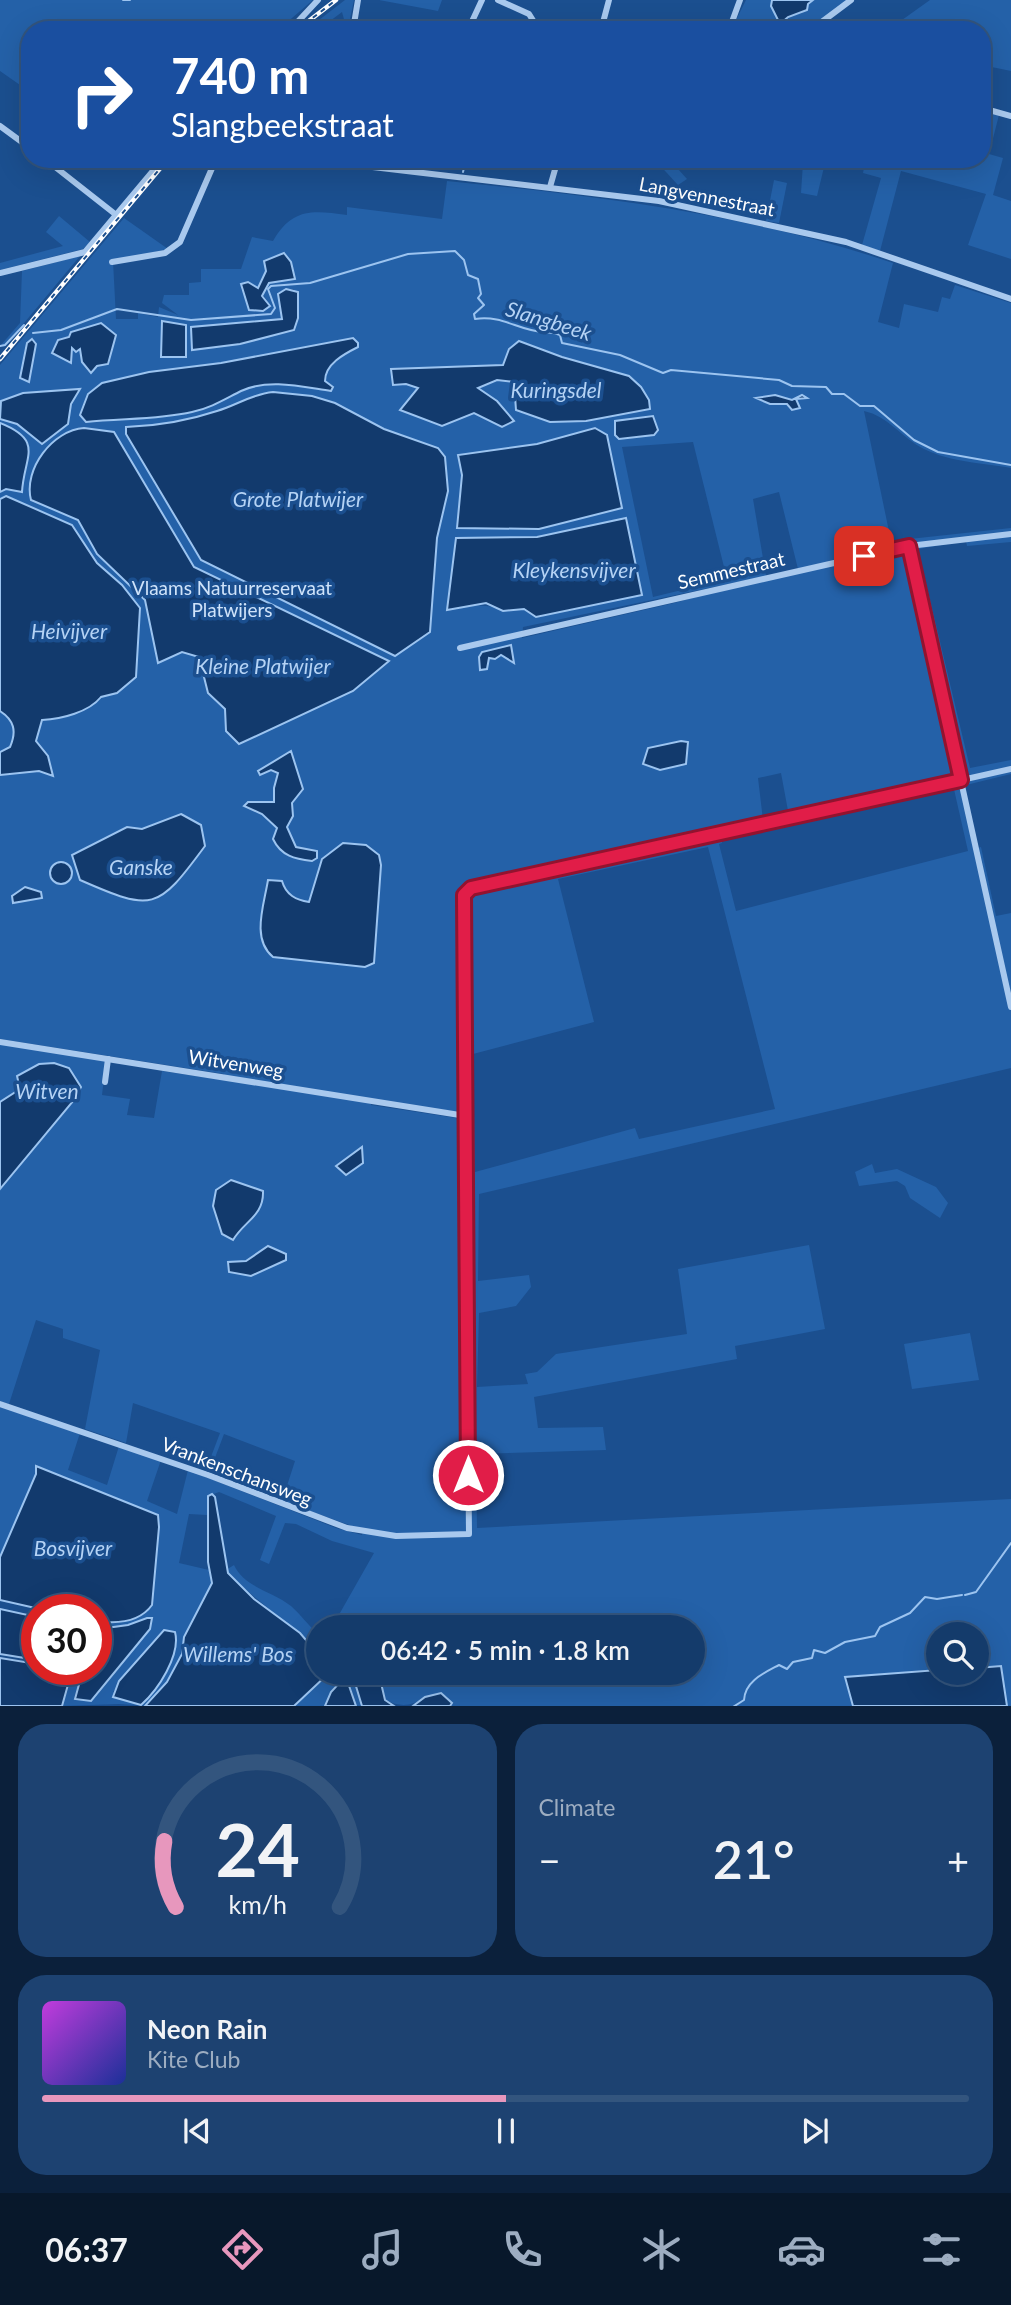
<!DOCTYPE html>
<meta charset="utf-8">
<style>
:root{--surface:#143b6b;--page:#1d4271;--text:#f1f3f6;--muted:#9dadc1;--line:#33557e;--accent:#e797bd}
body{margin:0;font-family:Lato,sans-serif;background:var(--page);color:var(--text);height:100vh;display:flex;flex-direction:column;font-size:26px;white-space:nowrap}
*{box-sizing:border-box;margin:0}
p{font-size:23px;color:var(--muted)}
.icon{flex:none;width:38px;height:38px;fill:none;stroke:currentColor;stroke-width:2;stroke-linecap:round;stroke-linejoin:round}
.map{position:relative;height:1706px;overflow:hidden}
.panel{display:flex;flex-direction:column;gap:18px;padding:18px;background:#0b203b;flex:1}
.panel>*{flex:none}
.banner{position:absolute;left:21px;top:21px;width:970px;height:147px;border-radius:28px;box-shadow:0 7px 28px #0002,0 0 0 2px var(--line);background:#1a4fa0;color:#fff;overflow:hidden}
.controls{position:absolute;left:926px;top:1622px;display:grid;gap:14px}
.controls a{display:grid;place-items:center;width:63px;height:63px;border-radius:50%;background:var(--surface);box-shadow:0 7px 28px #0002,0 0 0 2px var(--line);font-size:35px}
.speed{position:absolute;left:21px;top:1594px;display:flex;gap:14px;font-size:35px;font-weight:700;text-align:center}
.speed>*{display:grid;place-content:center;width:91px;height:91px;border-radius:50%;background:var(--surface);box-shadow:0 7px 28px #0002,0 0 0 2px var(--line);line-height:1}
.speed .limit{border:10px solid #d22;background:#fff;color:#111}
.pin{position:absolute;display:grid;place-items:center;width:60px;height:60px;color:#fff;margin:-30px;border-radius:14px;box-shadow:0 4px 10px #0006}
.me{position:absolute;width:77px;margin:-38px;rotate:0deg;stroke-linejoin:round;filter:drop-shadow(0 0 5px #0008)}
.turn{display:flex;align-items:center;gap:24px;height:147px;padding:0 35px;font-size:32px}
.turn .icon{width:91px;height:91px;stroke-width:2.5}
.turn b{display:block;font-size:49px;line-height:60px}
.big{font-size:52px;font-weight:600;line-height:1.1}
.panel .tile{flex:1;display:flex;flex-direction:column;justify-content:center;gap:10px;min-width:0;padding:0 24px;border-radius:28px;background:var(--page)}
.panel .dial{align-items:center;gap:0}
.dial svg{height:182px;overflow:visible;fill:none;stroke:var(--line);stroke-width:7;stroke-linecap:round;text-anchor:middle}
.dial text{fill:var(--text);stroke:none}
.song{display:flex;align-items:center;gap:21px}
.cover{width:84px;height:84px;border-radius:10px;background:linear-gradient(135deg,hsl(290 70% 55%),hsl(230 70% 35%))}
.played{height:7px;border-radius:4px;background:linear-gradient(90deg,var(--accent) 50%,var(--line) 50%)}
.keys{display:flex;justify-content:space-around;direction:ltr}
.heat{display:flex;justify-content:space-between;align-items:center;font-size:38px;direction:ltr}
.panel .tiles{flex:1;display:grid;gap:18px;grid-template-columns:1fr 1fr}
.tile:last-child{grid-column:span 2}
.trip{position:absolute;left:306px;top:1615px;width:399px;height:70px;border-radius:35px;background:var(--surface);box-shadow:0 7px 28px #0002,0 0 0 2px var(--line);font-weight:600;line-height:70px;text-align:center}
.tab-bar{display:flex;height:112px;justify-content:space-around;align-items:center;background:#08182b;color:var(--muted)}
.tab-bar .icon{width:49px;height:49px}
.tab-bar .active{color:var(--accent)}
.tab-bar b{font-size:32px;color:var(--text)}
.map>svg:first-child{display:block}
.green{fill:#2461a8;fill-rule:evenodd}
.water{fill:#123a6d;stroke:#9cc4f0;stroke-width:2}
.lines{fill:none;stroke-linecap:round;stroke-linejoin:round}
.stream{stroke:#9cc4f0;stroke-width:2}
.minor{stroke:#a9c9ee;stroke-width:6}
.rail-casing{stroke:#fff;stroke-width:4.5}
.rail{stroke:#1b4f8f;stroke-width:2;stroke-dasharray:5;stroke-linecap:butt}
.route-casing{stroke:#92132f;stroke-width:18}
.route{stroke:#e11d48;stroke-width:12}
.labels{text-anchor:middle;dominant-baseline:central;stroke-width:7;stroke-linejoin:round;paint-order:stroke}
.street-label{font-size:19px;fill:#fff;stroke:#1b4f8f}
.park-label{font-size:19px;fill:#cfe3fa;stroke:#1b4f8f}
.water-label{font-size:21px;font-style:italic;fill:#b5d3f5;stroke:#1b4f8f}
</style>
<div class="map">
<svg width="1011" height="1707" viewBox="0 0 1011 1707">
<rect width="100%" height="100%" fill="#1b4f8f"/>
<!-- green -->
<g class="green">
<polygon points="0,0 313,0 278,30 30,30 30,92 0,71"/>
<polygon points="345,0 354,0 349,24 345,23 342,12 318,30 306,30"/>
<polygon points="379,0 442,0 438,11"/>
<polygon points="746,0 772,0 771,6 788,17 802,13 813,0 848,0 807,30 771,30 777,25 731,30"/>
<polygon points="930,0 1011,0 1011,71 982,65 982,30 888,30"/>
<polygon points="984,110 999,115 989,154 1003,158 993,195 1011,201 1011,259 968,245 986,194 901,171 880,251 862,245 881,178 863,173 865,163 852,159 982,159"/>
<polygon points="654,159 669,159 687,179 678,185"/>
<polygon points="790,159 826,159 817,196 801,193 803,163"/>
<polygon points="774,180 787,183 779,223 766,221"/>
<path d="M447 181C598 196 749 214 893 263L878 322 899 328 904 304 938 312 942 297 950 299 955 285 1011 303V468C983 463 950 462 924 449 902 438 888 416 864 411L891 541 1011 528V542L967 546 966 541 918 549 970 768 1011 760V774L966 785 913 549 905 550 957 779 789 816 781 773 758 778 763 820 720 831 722 843 719 844 736 911 968 851 953 785 959 784 975 849 981 847 996 916 1011 913V1068L479 1194 478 1281 529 1275 531 1287 516 1306 479 1313 477 1387 528 1384 525 1374 537 1372 556 1354 687 1334 678 1269 809 1245 825 1329 735 1346 737 1359 534 1397 538 1428 603 1427 606 1450 476 1454 477 1528 1011 1499V1706H1007L1001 1666 977 1668 976 1634H938V1670L849 1676 853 1706 450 1707 451 1703 425 1697C411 1707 400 1707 385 1700L381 1683 372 1673H693V1628L332 1627 374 1553 332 1541 296 1524 285 1523 269 1564 260 1560 276 1516 219 1492 208 1496 207 1515 189 1514 179 1563 209 1570 212 1583 184 1637 177 1671 149 1706 119 1704 62 1706 75 1670H83L74 1698 94 1697 147 1618 128 1625 99 1629 96 1634V1621H130L146 1613 39 1466 0 1557V1407L80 1433 68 1470 107 1485 119 1446 161 1460 147 1501 177 1514 188 1470 336 1528 362 1535 363 1530 282 1501 295 1461 224 1434 210 1471 206 1470 220 1433 133 1403 126 1443 85 1429 100 1350 63 1338V1329L36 1320 9 1404 0 1401V1189L74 1101 81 1087 21 1089 0 1102V1044L106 1061 102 1095 130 1099 127 1115 154 1118 162 1071 223 1080 224 1074 0 1039V365L124 218 168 249 113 261 116 319H138V313L158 317 159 307 178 315 162 303 164 295H189V283L201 282V269H241L252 237 273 241C292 208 312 210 347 215V207L442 219ZM291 262 295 279 269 283 262 293 268 302 247 306 245 294 241 289 249 283 258 288 266 270 264 264ZM286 289H294V330L240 344 192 350 191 328 282 319 280 292ZM101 323 115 337 107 364 88 371 82 363 80 349 76 352 72 347 52 352 73 333ZM596 428 464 529V454L537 444ZM693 442 727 579 653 597 622 447ZM779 492 798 569 674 603 522 638 523 627 766 576 753 499ZM604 522 524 609C500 612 488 602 465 607V538L537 537ZM681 741 660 770 653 765 648 748ZM708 847 775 1109 639 1139 635 1128 475 1172 473 1054 594 1022 558 879ZM371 1101 470 1113V1171L464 1172 463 1119 371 1105ZM164 1630 172 1657 162 1679 144 1703 113 1692Z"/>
<polygon points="59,216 90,242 83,249 0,270 0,263 63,246 46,232"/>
<polygon points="80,256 4,347 1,345 20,323 22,271"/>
<polygon points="872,1164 875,1173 897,1169 936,1187 948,1203 940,1218 910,1198 905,1186 897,1181 859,1186 855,1172"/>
<polygon points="970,1333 979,1380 912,1389 904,1344"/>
<path d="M234 1565C245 1588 272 1591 291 1606 301 1615 309 1626 318 1634V1654C291 1623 257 1602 228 1573L226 1570Z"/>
<polygon points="329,1673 352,1673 362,1706 294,1707"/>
</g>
<!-- water -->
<g class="water">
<polygon points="772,0 813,0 808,4 807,10 788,17 780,24 771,6"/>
<polygon points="284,253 291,262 295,279 269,283 262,296 270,306 263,311 249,310 241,284 248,282 258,288 266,271 264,261"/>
<polygon points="286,289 298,292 298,318 294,330 240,344 192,350 191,327 282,319 278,294"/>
<polygon points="162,321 186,325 186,357 161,357"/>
<polygon points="101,323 116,335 108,364 97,366 91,373 82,362 80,349 76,352 72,348 71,363 52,353 58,340 69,337 71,332"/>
<path d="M353 338 358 343V347C344 354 325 364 325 381L333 387 331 391C303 387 269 378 241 391 225 399 211 408 192 412 157 420 122 418 86 422L80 415 88 394 102 383 149 372 221 363Z"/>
<polygon points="32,339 36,344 29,382 20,378 27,343"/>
<polygon points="519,341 562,357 629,376 641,387 649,400 650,409 586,421 550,422 516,410 514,382 497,380 478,388 497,401 514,421 502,427 474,413 442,426 400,410 418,388 406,384 393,385 391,369 503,365 509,349"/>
<polygon points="80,389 71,404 68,424 42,444 17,424 0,419 1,401 23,393"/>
<path d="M273 392 312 396 335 403 384 429 438 448 445 457 448 491 437 538 430 632 395 656 201 560 126 434V427C157 426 187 421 217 411 237 405 252 394 273 392Z"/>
<polygon points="775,395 792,400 802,395 807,398 796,399 800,408 792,410 787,404 770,404 756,398"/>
<polygon points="653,416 658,430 654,435 619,439 615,435 615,421"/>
<path d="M0 423C45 441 24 456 22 492L6 489 0 492Z"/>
<path d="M84 428 114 432 194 567 389 661 353 691 239 744 226 731 225 709 208 693 199 657 182 652 158 663 145 600 97 554 78 520 31 500C23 469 53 430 84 428Z"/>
<polygon points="595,428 607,435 622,508 539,529 457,528 462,475 458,455 537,444"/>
<path d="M6 496 72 525 97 563 122 585 140 608 136 677 117 693 101 697C89 712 62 719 42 720L36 741 48 756 53 776 39 771 0 775V752L10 747C17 731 14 720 0 711V499Z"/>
<polygon points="626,518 642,595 536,617 524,609 503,611 486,603 447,610 456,538 537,537"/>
<polygon points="511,645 514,663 501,655 495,659 489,658 487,669 480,670 479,657 482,652"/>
<polygon points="681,741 688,742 686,764 660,770 643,764 648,748"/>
<path d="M291 751 303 789 292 803 293 816 287 827 296 847 317 851V858L312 861C295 859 281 856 273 839L277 828 262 814 244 806 248 802H274V788L278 773 271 770 260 775 258 771Z"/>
<path d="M181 814 201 825 205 846C157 911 153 912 80 880L72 855 127 827 142 829Z"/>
<path d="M343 843 366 845 379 855 381 865 374 963 365 967 273 957C251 939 264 905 268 880L282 881C286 895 296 900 309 902L322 859Z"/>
<circle cx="61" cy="873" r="11"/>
<polygon points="25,887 41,892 42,898 13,903 12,896"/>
<polygon points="54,1063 69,1068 81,1087 74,1100 0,1189 0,1102 20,1089 17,1076 39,1064"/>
<polygon points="362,1147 363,1163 346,1175 336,1166"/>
<path d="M231 1180 263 1191C264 1216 244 1221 233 1240L222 1234 213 1206 216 1190Z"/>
<polygon points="268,1246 286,1254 286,1260 251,1276 229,1272 228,1262 246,1261"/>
<path d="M36 1466 158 1515 159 1527 152 1605C139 1623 117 1624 96 1621V1610H44L0 1600V1557L36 1474Z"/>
<polygon points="212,1494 215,1497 228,1573 254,1599 300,1633 318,1654 318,1673 329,1673 294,1706 145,1706 167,1682 182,1654 184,1637 212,1583 208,1562 208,1496"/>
<polygon points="0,1609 37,1617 37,1660 0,1654"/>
<polygon points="147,1618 152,1618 150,1629 91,1701 75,1699 83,1670 96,1670 96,1634 99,1629 128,1625"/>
<path d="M164 1630 175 1632C181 1655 158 1690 141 1705L113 1697 119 1681Z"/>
<polygon points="0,1658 37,1664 37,1670 66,1670 71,1674 62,1706 0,1706"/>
<polygon points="1001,1666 1007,1706 853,1706 845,1677 938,1670 938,1673 976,1673 977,1668"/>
<polygon points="352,1673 372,1673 381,1683 385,1700 394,1706 362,1706"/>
<polygon points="343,1679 347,1680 356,1706 325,1706 331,1692"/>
<polygon points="441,1693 452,1703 450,1706 413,1706 425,1697"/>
</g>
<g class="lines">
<!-- stream -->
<g class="stream">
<polyline points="123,0 130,0"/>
<polyline points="463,172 466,159"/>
<path d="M33 333 61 330 117 309 191 320 271 314 275 308 268 289 271 286 310 283 408 254 455 251 464 260 468 275 478 279 481 294 478 298 484 305 474 314 475 319C503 315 517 330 543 332 550 333 553 332 560 335L562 343 620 355 663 373 671 370 779 380 792 386 826 387 832 394H844L860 406H874L914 440 938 452 1011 465"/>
<polyline points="0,346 5,345 24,325"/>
<polyline points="965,1595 976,1592 1011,1543"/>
<path d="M733 1707 744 1700C745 1681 764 1673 779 1665L787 1669 793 1662 812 1658 814 1650 825 1653 845 1642 875 1636 880 1627 910 1613 925 1597 937 1599 962 1595"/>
</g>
<!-- minor -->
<g class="minor">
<polyline points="498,0 529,14 539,30"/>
<polyline points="290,30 318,0"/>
<polyline points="353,30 358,0"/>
<polyline points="468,30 482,0"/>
<polyline points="601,30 609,0"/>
<polyline points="729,30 740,0"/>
<polyline points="811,30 851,0"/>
<polyline points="982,108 1011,116"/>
<polyline points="0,126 30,148"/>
<polyline points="45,159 115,214"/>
<polyline points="347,159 364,166 659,201 846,242 1011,299"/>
<polyline points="550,187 558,159"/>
<polyline points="112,262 165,253 180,242 216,159"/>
<polyline points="0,273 85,252 163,159"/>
<polyline points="909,546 1011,1007"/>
<polyline points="460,648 909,546 1011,534"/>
<polyline points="0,1042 466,1116"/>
<polyline points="105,1082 108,1059"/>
<polyline points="0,1404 208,1475 347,1528 396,1536 469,1534 463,899 466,891 1011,769"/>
</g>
<!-- rail casing -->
<g class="rail-casing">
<g id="rail">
<polyline points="297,30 336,0"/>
<polyline points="0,359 168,159"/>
</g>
</g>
<!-- rail -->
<use href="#rail" class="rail"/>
</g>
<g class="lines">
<!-- route casing -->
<g class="route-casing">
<polyline id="route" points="468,1475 464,895 471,888 961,780 909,546 864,556"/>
</g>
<!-- route -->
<use href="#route" class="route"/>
</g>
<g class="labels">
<!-- street labels -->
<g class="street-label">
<text transform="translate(707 196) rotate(11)">Langvennestraat</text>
<text transform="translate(731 570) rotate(-13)">Semmestraat</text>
<text transform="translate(236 1063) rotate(9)">Witvenweg</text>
<text transform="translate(237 1471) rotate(21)">Vrankenschansweg</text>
</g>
<!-- park labels -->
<g class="park-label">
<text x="232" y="587">Vlaams Natuurreservaat<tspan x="232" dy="22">Platwijers</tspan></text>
</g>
<!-- water labels -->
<g class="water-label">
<text transform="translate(549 320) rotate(17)">Slangbeek</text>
<text x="556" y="389">Kuringsdel</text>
<text x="298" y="498">Grote Platwijer</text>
<text x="574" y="569">Kleykensvijver</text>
<text x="69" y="630">Heivijver</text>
<text x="263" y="665">Kleine Platwijer</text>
<text x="141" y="866">Ganske</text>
<text x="47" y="1090">Witven</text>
<text x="73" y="1547">Bosvijver</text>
<text x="238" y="1653">Willems' Bos</text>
</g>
</g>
</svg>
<div class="controls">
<a><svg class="icon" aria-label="search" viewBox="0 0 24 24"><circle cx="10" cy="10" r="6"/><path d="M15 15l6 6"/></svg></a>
</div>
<div class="speed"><div class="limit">30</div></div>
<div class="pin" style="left:864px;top:556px;background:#d93025"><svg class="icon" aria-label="arrive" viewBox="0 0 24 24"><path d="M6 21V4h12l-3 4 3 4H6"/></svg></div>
<svg class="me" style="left:468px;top:1475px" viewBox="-20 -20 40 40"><circle r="17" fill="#e11d48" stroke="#fff" stroke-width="3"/><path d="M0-11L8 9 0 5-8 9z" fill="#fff"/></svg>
<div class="trip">06:42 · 5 min · 1.8 km</div>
<div class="banner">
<div class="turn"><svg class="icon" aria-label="right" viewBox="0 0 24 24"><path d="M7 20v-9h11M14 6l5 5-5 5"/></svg><div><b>740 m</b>Slangbeekstraat</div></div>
</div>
</div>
<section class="panel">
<div class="tiles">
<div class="tile dial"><svg viewBox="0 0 100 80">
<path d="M14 69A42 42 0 1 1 86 69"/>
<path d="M14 69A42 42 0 0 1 9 40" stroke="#e797bd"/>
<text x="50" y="56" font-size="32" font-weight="700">24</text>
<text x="50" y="72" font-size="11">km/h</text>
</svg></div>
<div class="tile"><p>Climate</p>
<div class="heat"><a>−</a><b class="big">21°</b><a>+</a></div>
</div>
<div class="tile">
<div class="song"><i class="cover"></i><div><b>Neon Rain</b><p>Kite Club</p></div></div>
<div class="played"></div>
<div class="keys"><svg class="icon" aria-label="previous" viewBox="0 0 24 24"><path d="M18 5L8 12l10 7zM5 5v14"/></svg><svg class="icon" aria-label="pause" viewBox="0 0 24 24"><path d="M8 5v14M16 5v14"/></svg><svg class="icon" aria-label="next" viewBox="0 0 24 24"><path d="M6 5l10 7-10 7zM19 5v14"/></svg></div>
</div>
</div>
</section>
<nav class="tab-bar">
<b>06:37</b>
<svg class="icon active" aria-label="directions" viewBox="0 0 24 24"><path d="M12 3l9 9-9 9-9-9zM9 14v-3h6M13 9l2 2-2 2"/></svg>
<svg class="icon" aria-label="music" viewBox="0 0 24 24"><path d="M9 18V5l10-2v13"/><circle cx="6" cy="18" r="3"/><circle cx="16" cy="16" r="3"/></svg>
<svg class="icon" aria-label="phone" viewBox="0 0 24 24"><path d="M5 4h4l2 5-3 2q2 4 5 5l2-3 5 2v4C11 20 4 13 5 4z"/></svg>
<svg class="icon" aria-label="climate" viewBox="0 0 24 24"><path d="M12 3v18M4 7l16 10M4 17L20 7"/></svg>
<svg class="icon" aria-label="car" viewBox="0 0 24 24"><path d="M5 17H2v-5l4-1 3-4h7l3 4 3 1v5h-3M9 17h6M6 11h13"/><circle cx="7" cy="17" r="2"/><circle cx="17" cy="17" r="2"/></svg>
<svg class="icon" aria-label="filters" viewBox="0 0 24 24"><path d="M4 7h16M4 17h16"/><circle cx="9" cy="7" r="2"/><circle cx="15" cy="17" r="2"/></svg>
</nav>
